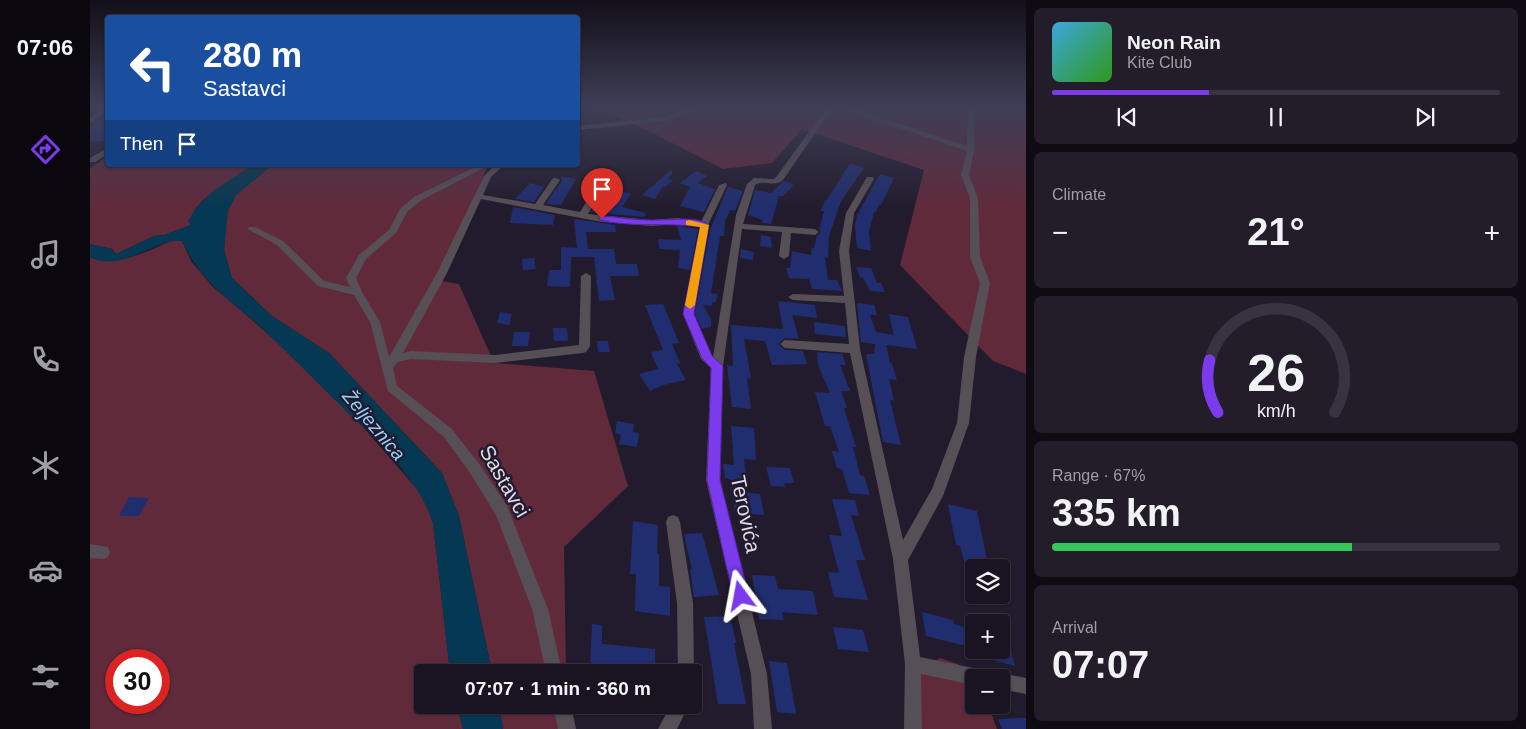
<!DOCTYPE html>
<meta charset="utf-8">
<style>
:root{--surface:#1a1422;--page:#231d2a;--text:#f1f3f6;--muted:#9f9ea5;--line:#383340;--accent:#7c3aed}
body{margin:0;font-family:Helvetica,sans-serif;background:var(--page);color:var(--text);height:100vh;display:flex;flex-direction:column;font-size:19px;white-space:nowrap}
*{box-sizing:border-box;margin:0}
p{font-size:16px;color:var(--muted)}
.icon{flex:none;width:28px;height:28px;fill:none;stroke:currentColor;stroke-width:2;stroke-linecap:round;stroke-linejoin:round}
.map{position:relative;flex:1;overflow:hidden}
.details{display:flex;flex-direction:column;gap:8px;padding:8px;background:#0e0b13;width:500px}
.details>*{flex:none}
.guide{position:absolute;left:15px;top:15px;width:475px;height:152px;border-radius:5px;box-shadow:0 1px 4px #0004,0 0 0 1px var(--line);background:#1a4fa0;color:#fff;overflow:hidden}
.fabs{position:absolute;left:875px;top:559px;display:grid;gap:10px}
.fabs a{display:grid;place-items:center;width:45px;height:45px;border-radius:5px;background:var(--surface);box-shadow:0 1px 4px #0004,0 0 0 1px var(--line);font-size:25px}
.speed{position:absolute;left:15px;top:649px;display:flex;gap:10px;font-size:25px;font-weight:700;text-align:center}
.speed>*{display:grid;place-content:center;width:65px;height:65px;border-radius:50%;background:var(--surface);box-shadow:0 1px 4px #0004,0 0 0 1px var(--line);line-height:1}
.speed .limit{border:8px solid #d22;background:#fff;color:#111}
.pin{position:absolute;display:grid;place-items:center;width:42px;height:42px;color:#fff;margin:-51px -21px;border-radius:50% 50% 50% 0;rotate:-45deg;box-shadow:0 0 5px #0007}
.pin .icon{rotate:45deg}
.me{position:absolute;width:55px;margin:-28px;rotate:347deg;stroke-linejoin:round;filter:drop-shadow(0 0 4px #0008)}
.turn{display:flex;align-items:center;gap:18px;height:105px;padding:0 15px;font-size:22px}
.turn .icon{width:65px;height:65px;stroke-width:2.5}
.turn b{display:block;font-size:35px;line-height:42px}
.then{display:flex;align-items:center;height:48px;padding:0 15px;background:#0003;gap:10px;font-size:19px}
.big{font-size:38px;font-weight:800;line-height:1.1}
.details .card{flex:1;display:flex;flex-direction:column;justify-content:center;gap:8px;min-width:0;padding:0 18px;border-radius:8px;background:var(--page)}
.details .dial{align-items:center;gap:0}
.dial svg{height:130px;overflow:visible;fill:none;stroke:var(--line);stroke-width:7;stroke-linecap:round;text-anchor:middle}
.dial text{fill:var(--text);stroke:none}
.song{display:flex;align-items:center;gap:15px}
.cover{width:60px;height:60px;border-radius:8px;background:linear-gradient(135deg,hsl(200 70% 55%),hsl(110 70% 35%))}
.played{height:5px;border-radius:2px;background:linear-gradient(90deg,var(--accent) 35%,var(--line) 35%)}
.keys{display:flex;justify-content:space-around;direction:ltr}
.heat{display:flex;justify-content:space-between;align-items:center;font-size:28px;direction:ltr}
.charge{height:8px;border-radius:4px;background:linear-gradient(90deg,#34c759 67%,var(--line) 0)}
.trip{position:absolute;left:324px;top:664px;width:288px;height:50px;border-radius:5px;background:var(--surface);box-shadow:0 1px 4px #0004,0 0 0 1px var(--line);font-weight:800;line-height:50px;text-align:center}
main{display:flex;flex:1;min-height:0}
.menu{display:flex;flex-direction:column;width:90px;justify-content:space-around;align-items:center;background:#0a080e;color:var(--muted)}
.menu .icon{width:35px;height:35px}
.menu .selected{color:var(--accent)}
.menu b{font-size:22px;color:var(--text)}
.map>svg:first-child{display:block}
.green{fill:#612a3b;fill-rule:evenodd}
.water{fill:#053853}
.building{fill:#202e70}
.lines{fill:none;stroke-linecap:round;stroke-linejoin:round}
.path{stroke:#5c5566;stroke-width:1;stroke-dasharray:0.5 2.5;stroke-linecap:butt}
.minor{fill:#574f56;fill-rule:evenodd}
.route{fill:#7c3aed;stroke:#51269a}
.slow{fill:#f59e0b}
.labels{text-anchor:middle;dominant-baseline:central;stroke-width:5;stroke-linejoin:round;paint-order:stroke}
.water-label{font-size:19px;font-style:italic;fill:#93d1fc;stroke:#221b2d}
.near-street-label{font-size:21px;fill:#dfdbe7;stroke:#221b2d}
</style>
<main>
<nav class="menu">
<b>07:06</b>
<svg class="icon selected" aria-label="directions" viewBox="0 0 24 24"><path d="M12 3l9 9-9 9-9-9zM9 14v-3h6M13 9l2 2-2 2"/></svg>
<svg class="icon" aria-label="music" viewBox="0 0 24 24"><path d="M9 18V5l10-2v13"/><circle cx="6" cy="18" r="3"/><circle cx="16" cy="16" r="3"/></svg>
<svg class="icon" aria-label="phone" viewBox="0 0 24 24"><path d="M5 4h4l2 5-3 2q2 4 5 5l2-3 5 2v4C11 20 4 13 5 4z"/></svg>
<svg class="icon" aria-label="climate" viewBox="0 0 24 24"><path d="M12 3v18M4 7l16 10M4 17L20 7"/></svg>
<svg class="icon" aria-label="car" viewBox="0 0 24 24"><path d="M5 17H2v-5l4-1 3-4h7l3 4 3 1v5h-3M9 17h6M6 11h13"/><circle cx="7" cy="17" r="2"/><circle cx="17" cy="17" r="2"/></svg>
<svg class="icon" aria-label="filters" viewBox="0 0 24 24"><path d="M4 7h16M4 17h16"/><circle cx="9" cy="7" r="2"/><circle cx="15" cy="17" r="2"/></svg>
</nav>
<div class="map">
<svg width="936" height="729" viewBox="0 0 936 729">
<rect width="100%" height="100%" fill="#221b2d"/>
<!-- green -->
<g class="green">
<polygon points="502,107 936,107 936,374 903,361 810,265 834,170 712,129 682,163 633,169 553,128"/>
<polygon points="17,157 18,165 162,165 113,200 106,208 101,225 74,235 64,236 26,254 22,249 0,244 0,168"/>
<polygon points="182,165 398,165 351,281 369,284 404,363 504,371 538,486 474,547 476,672 402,672 369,516 352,473 239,353 182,316 142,278 134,250 137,211 146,195"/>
<path d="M83 240 92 241 101 261 122 286 184 339 265 418 334 497 343 523 360 672H332V705H367L373 729H0V257C23 269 61 250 83 240ZM26 660H69V702H26Z"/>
<polygon points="850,658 868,664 884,679 884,705 898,705 907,729 830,729 831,670"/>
<polygon points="409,705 477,705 477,729 413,729"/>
</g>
<!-- water -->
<g class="water">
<path d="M162 165H182L146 195 138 211 134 250 142 278 182 316 239 353 352 473 369 516 402 672H360L343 523C328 475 279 434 244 399 218 373 192 347 165 322 134 295 110 280 92 241 64 238 32 274 0 257V244L22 249 26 254 64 236 74 235 101 225 98 221 106 208 123 191Z"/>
<polygon points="367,705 409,705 413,729 373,729"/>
</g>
<!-- building -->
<g class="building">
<polygon points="18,114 18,141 0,141 0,125"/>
<polygon points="760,163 774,168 751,201 739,236 738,258 735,257 738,280 747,280 752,291 722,289 719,279 699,278 696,268 700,268 702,251 721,255 722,248 724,248 727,236 731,232 729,230 734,211 731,211 735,200 737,200"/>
<polygon points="581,170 583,172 578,179 583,180 575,187 573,186 565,199 552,195"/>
<polygon points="606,171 617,176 608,183 625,189 614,212 590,206 600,187 590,183"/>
<polygon points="790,174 804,178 791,205 789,204 786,212 784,212 779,231 781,251 767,248 765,225 767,215"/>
<polygon points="471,176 486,179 471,205 456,204 465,190 469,191 466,189 472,181"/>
<polygon points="694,181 704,185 693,196 689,196 681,224 672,223 673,220 658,215 665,190 681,193"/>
<polygon points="440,183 454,187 444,202 425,199"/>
<polygon points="515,186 541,194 532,207 556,213 554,217 501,212"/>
<polygon points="638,187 653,191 645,211 640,210 635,221 634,236 630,236 621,293 627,294 626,302 622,302 622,306 613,305 621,319 621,327 612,329 605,314 620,230"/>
<polygon points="423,207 465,215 463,225 420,223"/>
<polygon points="484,219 525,225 526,232 496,232 498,249 524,249 526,264 547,264 549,276 520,276 525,300 509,301 504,257 481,257 480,287 457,286 459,270 471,270 471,247 487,248"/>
<polygon points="587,226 608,229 600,270 588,268 590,250 569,249 568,239 591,240"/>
<polygon points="671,235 681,237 682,248 670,246"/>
<polygon points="651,249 664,252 663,260 650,258"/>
<polygon points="444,258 446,269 433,270 432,259"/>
<polygon points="766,267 781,268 787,283 791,283 795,292 780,291 773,278 770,277"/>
<polygon points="688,301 725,305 727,318 702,315 709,339 695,338 688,344 695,350 713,351 717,364 682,365 675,341 654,339 661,379 657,378 661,409 642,407 637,365 643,366 641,325 693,329"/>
<polygon points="767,303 784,305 787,315 780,315 786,332 804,335 799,314 818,317 827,349 796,345 800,363 802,364 807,380 799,379 804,401 800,400 811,445 793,442 776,354 784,354 785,344 771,342"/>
<polygon points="573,304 589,343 582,344 590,363 587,364 596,380 573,385 560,391 549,374 568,369 561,352 573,350 555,305"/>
<polygon points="410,312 422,314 419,325 407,323"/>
<polygon points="724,322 755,326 756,337 725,334"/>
<polygon points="463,328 477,328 478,341 464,341"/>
<polygon points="424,332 440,332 438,346 422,346"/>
<polygon points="507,341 518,341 520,352 508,352"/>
<polygon points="727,352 752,354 756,365 750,365 760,391 751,391 757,408 754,408 766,447 763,447 770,475 774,476 780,495 759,493 752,469 747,468 742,451 749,452 740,426 735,426 725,392 740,393 728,365"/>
<polygon points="527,421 544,424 543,432 549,433 547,447 529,444 531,435 525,433"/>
<polygon points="641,426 664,428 666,460 654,459 658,493 670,494 674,515 645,513 640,479 635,478 633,464 644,465"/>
<polygon points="676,467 700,468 704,483 694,483 695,487 681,486"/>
<polygon points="39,497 59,498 49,516 29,516"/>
<polygon points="742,499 765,500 769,516 761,515 775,560 766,560 778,600 744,597 738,572 749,573 739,535 752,536"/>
<polygon points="858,504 887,511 897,560 916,563 915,568 884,568 884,585 881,586 870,546 866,545"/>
<polygon points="543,521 568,525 567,554 569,554 569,586 580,587 580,616 545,611 546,574 540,574"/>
<polygon points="612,533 629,595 604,597 600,570 602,570 594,534"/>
<polygon points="662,575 685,576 688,589 723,591 728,615 692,612 694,620 669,619"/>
<polygon points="832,612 863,620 864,624 884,630 884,648 836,636"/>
<polygon points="640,616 646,643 644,643 656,704 628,704 614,617"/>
<polygon points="911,623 914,623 925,666 877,653 878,650 911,650"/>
<polygon points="502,624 512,625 512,644 565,649 565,672 512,672 511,669 500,668"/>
<polygon points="743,627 773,630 779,652 748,649"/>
<polygon points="679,661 697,663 706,714 687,712"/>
<polygon points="936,718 936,729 912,729 908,719"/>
</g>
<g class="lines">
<!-- path -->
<polyline class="path" points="778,137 812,150 867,178"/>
<!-- minor -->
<g class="minor">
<polygon points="14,107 18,107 18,111 0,123 0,118"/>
<polygon points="602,107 612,107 577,121 488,130 488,126 576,117"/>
<path d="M737 107H743L693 180C684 188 674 179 665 185L653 224 725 229 729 232 725 235 701 233 699 256 694 259 689 256 692 232 652 229 633 366 630 480 677 674 682 729H664L661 674 616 480 621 368 611 359 593 314 610 227 588 224 561 226 512 222 391 199 357 273 313 353 321 351 405 355 489 345 491 276 496 273 501 276 500 346 496 352 492 353 405 363 321 359 308 362 303 368 307 386 362 429 390 465 417 506 458 609 472 672H456L442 609 406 515 380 473 354 437 298 391 280 322 264 295 228 286 187 245 158 229 159 227H165L193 241 234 281 260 287 256 278 269 255 299 230 310 209 324 197 389 165H399L330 201 317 212 306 233 276 259 266 278 272 292 290 322 299 357 347 273 394 176 405 165H414L401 177 393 195 445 204 463 178H466L470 180 453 205 490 212 506 187H509L513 189 498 214 561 220 588 218 611 222 629 185 636 183 637 185 619 223 603 314 623 357 646 215 657 184 664 178 684 179 687 176Z"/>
<polygon points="747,107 757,107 877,146 878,107 884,107 884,151 879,175 888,198 890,257 900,283 886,357 879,423 853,496 818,560 830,657 893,670 899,672 901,678 884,678 884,685 831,674 832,729 814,729 815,664 803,559 760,353 695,348 690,344 695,340 759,344 755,303 703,300 698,297 703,294 754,296 749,251 756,213 777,177 783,177 784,179 764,213 759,251 770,349 813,540 842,489 867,423 874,357 890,283 880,257 880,198 871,175 877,151"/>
<polygon points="18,148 18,154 5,162 0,162 0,158"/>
<polygon points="583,515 588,517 590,522 603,603 604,672 602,676 602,672 588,672 587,603 576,522 578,517"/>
<polygon points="0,544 18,547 20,552 18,557 13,559 0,558"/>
<polygon points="911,673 936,678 936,694 911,689 911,678 904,678 905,675"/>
<polygon points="463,705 481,705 486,729 468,729"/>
<polygon points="581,705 599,705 587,729 568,729"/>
</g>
</g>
<!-- sky -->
<linearGradient id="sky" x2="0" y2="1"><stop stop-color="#130f19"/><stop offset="0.51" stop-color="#3e3f57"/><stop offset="1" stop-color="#3e3f57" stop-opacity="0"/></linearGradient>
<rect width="936" height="209" fill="url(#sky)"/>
<!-- route -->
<path class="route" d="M512 216C528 217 544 220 560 220 576 221 607 215 619 225L604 314 622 356 633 366 630 480 659 596 656 602 651 604 646 602 643 596 617 480 621 368 612 358 593 314 610 227C577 222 543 228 509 220V217Z"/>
<!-- slow -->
<polygon class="slow" points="599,220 619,225 605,305 600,309 595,305 610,227 596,225 596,221"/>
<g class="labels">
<!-- water labels -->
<g class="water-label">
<text transform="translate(284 425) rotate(50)">Željeznica</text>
</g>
<!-- near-street labels -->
<g class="near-street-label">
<text transform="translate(415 481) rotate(60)">Sastavci</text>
<text transform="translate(656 514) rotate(78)">Terovića</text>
</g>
</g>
</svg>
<div class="fabs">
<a><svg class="icon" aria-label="layers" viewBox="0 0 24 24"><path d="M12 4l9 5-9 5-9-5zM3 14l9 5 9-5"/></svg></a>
<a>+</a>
<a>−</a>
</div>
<div class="speed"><div class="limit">30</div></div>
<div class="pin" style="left:512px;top:219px;background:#d93025"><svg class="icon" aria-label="arrive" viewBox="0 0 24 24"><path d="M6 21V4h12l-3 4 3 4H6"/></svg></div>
<svg class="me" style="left:651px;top:596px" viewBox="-20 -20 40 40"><path d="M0-17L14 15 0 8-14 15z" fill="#7c3aed" stroke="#fff" stroke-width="4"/></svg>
<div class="trip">07:07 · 1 min · 360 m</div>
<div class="guide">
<div class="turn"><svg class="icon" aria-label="left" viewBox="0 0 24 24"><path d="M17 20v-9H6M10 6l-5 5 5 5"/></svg><div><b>280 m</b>Sastavci</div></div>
<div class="then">Then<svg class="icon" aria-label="arrive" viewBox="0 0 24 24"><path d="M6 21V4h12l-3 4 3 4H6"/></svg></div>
</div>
</div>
<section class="details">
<div class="card">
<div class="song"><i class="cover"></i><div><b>Neon Rain</b><p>Kite Club</p></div></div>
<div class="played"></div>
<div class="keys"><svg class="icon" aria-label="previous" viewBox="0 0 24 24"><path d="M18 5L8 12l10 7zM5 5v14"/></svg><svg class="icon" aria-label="pause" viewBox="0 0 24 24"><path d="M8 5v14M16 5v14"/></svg><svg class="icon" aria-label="next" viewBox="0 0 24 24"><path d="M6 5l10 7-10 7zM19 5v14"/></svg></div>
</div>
<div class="card"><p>Climate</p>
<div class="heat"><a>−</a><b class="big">21°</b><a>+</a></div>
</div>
<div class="card dial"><svg viewBox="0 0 100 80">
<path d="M14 69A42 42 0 1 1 86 69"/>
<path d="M14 69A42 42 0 0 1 9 37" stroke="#7c3aed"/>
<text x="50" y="56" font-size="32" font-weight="700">26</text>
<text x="50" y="72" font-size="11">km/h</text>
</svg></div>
<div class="card"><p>Range · 67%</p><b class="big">335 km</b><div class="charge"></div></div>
<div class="card"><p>Arrival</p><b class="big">07:07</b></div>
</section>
</main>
